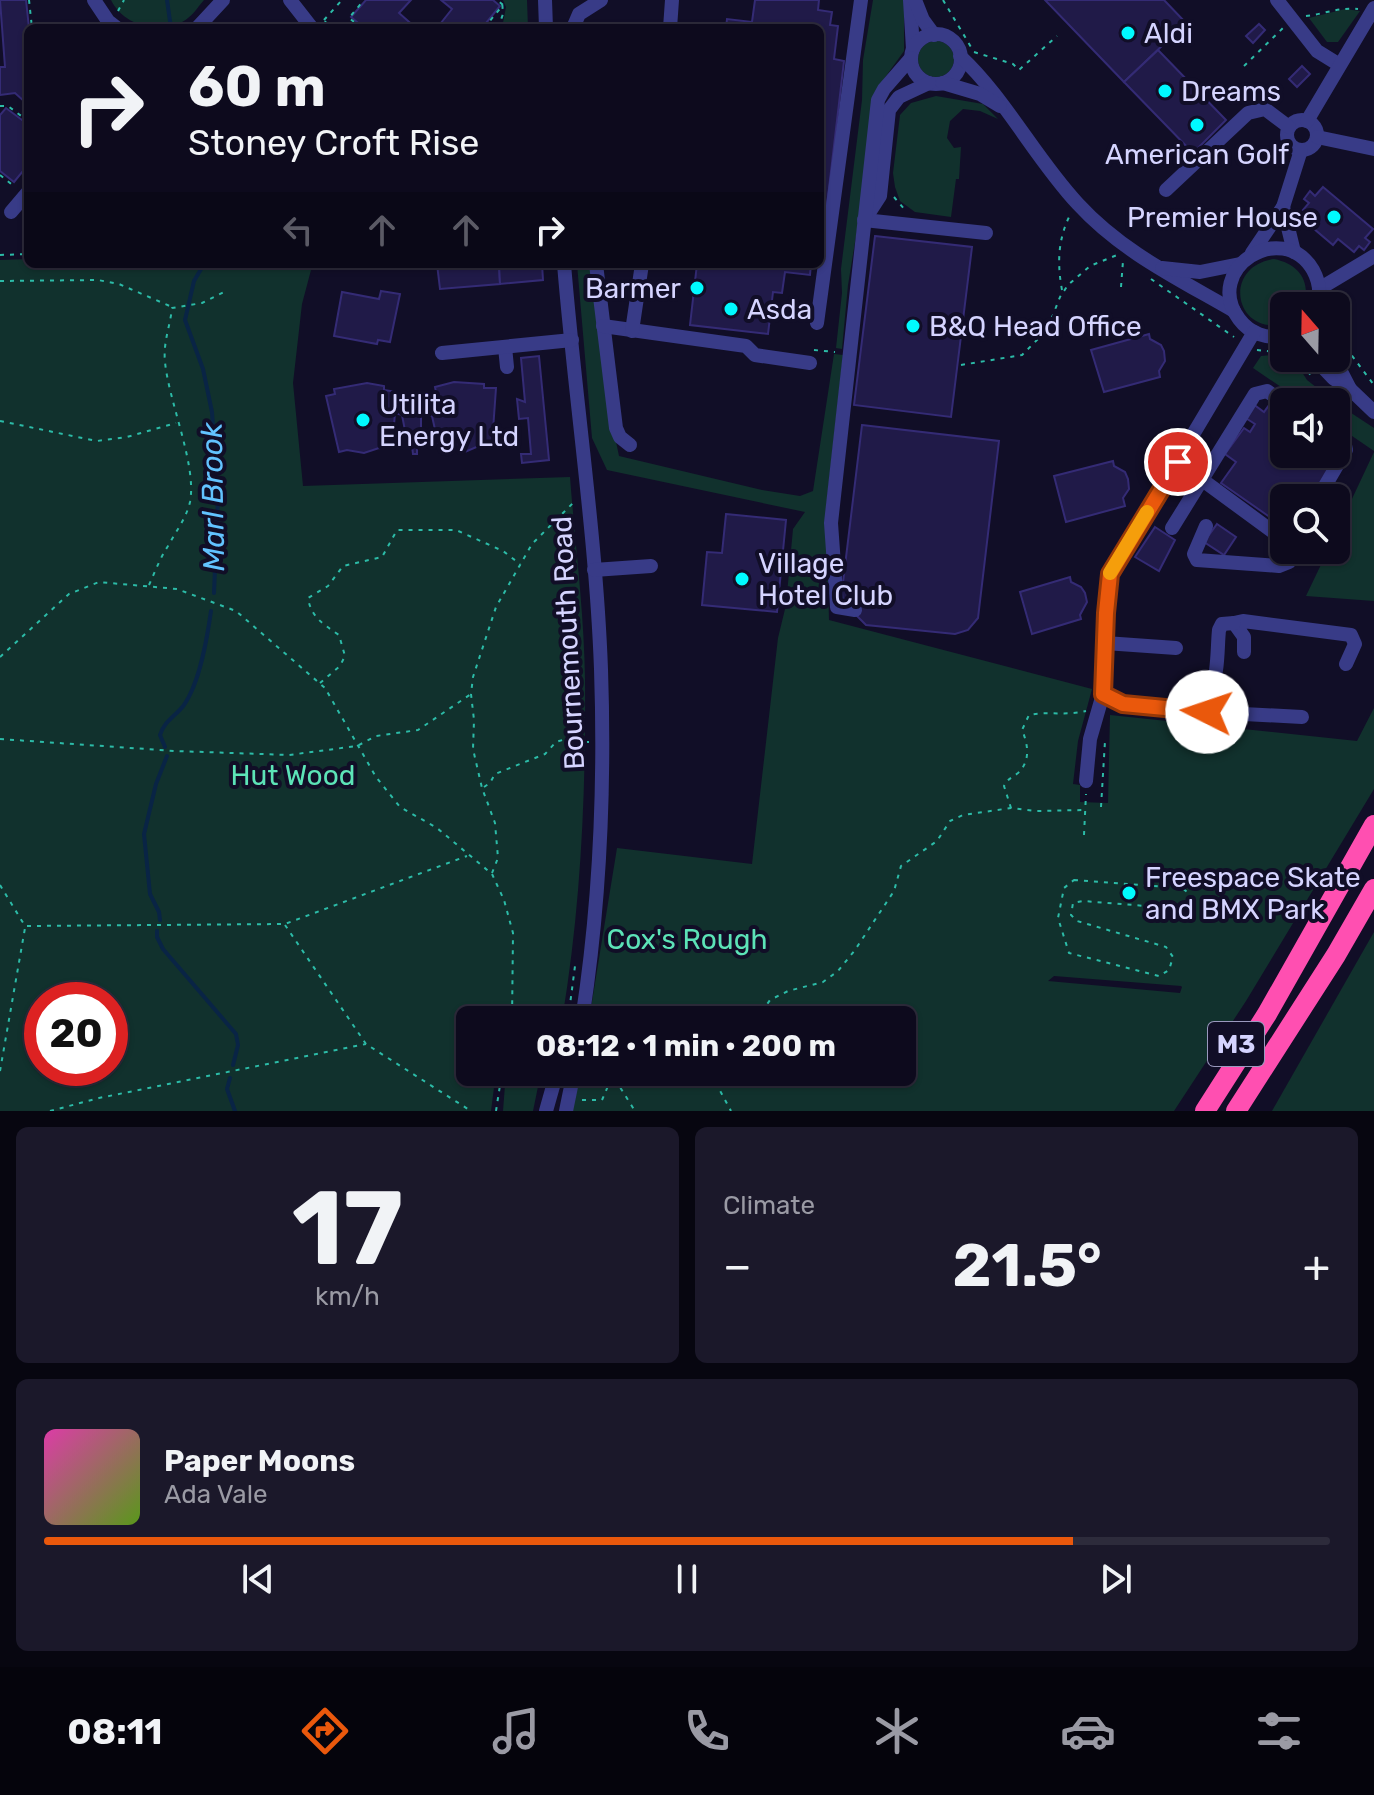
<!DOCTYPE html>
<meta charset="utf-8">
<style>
:root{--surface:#0d0a1d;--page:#1b182a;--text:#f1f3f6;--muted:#9a9aa4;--line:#2d2b3b;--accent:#ea580c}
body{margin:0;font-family:Rubik,sans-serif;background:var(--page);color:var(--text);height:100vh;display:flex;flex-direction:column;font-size:30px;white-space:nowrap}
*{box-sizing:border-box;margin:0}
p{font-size:26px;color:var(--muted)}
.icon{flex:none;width:44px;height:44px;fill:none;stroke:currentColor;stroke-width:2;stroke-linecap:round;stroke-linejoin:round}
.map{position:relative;height:1111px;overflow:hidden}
.drawer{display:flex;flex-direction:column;gap:16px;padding:16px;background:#070610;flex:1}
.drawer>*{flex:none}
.guide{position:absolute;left:24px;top:24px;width:800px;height:244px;border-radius:12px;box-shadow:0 2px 6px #0004,0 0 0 2px var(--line);background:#0d0a1d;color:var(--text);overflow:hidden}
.needle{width:52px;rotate:340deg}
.buttons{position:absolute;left:1270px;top:292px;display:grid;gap:16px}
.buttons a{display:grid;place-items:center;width:80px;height:80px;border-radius:12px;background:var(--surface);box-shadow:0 2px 6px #0004,0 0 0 2px var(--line);font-size:40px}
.speed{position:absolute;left:24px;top:982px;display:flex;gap:16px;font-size:40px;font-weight:700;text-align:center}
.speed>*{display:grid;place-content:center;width:104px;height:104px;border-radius:50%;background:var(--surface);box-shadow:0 2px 6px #0004,0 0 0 2px var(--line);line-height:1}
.speed .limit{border:12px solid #d22;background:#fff;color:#111}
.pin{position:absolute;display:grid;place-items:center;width:68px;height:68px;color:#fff;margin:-34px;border:4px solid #fff;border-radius:50%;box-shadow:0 2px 8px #0007}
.me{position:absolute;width:88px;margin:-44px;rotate:274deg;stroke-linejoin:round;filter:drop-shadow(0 0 6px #0008)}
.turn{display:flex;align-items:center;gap:28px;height:168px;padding:0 32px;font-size:36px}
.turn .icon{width:104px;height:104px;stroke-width:2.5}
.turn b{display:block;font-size:56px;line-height:68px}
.lanes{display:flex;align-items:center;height:76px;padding:0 32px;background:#0003;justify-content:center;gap:40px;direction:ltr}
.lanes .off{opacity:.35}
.big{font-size:60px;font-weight:700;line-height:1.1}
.drawer .tile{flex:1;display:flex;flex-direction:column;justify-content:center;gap:12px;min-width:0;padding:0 28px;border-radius:12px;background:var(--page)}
.drawer .dial{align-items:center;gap:0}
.dial b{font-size:104px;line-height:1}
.song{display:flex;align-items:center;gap:24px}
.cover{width:96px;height:96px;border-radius:12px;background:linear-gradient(135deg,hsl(320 70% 55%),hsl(90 70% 35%))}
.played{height:8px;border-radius:4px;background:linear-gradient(90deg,var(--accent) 80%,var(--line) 80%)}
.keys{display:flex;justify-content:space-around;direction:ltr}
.heat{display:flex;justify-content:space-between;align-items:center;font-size:44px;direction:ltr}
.drawer .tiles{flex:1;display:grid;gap:16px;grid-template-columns:1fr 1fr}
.tile:last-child{grid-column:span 2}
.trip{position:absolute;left:456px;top:1006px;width:460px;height:80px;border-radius:12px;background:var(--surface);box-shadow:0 2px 6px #0004,0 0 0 2px var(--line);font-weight:700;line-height:80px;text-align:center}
.tab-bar{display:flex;height:128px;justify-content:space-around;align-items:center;background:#05040c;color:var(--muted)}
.tab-bar .icon{width:56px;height:56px}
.tab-bar .active{color:var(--accent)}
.tab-bar b{font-size:36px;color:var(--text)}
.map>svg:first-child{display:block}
.green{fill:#11312d;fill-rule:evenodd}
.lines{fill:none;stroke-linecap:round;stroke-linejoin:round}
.stream{stroke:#092445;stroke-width:4}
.building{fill:#201a48;stroke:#342b75;stroke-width:2}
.path{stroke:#2cbba7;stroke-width:2;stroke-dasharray:4 6;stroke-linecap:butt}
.minor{stroke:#383b87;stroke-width:14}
.highway{stroke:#ff4fb1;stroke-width:20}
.route-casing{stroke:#983908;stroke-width:20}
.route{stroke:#ea580c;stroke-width:14}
.slow{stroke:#f59e0b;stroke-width:14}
.poi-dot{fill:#00faff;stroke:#110e27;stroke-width:3}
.labels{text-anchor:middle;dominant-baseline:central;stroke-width:8;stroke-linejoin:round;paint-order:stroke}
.shield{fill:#110e27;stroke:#9a99be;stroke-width:2}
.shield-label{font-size:26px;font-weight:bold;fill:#d5d4ff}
.poi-label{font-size:28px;fill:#d5d4ff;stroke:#110e27;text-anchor:start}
.street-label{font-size:28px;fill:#d5d4ff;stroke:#110e27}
.park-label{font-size:28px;fill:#5ce3b7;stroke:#110e27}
.water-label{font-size:30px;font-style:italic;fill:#62c3ff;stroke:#110e27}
</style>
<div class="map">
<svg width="1374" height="1111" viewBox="0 0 1374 1111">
<rect width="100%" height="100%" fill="#110e27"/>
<!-- green -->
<g class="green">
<path d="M111 0H204C197 8 192 17 182 22 158 35 123 25 111 0Z"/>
<polygon points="503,0 527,0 528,28 502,28 506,7"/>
<polygon points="873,0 904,0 904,51 881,83 848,285 842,349 836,348 842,293 841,269 862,100 863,60"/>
<polygon points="1345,9 1360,11 1338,42 1327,42 1309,18"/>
<circle cx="936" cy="59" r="18"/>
<polygon points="936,96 983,104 998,119 980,111 963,109 950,121 947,138 954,148 961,147 959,179 956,179 951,217 915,212 900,201 895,187 893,173 900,115 911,103"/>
<path d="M28 259V264H344L311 270 302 304 293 383 303 486 570 477C575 543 584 611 585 678 586 792 581 907 562 1020H470V1072H496L491 1111H0V260ZM42 1000H110V1068H42Z"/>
<path d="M1274 259C1299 264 1311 281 1304 306H1284V324C1235 336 1221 267 1274 259Z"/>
<path d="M577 264H593L607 399 619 456 762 490 800 496 813 491 834 354 843 355 826 509 829 620 1092 689 1078 741 1073 784 1080 785V802L1108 803 1110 715 1357 741 1374 708V789L1246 1001 1174 1111H572L581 1072H902V1020H589L617 848 752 864 778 638 786 605 793 529 805 512 607 470 592 438ZM1054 976 1181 986 1182 987 1180 993 1048 981Z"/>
<polygon points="1273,355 1293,358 1307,380 1335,402 1303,402 1253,368 1261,356"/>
<polygon points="1336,403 1374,428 1374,451 1336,425"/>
<polygon points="1374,452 1374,601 1306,596 1328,550 1336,550 1336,533"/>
<polygon points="1374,932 1374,1111 1272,1111"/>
<polygon points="506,1072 541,1072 533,1111 503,1111"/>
</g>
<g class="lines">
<!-- stream -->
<g class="stream">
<polyline points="167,0 171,28"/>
<polyline points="204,264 194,281 185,320 203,369 212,412 218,497 214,593"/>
<path d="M165 747 160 735C164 721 176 716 184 705 200 682 207 639 211 611"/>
<polyline points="160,920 159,912 150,894 144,834 156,784 167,756"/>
<polyline points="157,931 157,937 163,949 236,1034 238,1045 233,1065"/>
<polyline points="230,1078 227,1089 235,1111"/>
</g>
</g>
<!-- building -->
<g class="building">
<polygon points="0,0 26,0 29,28 28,165 14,182 0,171 0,115 6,108 22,120 27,114 25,102 15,93 0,95 0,67 5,67"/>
<polygon points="366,0 411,0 399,13 416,28 364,28 351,17"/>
<polygon points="441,0 493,0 500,6 482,28 437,28 452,9"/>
<polygon points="755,0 819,0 818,10 832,12 830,25 838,26 834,59 844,61 821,256 820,28 726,28 727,19 752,22"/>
<polygon points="1045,0 1164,0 1186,23 1124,82"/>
<polygon points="1259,24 1265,30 1253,43 1246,36"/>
<polygon points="1158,50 1226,120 1193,153 1124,82"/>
<polygon points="1302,66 1310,74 1297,87 1289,79"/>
<polygon points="1323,187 1373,229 1365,238 1370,242 1364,250 1359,246 1354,252 1338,239 1333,245 1313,228 1317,223 1302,211 1309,203 1304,199 1310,191 1315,196"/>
<polygon points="875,236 972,247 951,417 854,405"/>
<polygon points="437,264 499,264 500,284 440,289"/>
<polygon points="499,264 542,264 543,280 500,284"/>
<polygon points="697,264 811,264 810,275 785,272 782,293 773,292 768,334 690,325"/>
<polygon points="381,291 400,294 390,342 378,340 377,344 334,336 342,292 379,299"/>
<polygon points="1149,334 1150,339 1161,345 1164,351 1165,361 1159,371 1160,377 1104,392 1091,350"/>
<polygon points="539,356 549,460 522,463 521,454 531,454 528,418 519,419 517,399 525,402 521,358"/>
<polygon points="454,382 484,384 484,388 496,388 492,444 481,445 465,452 448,447 447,442 438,443 432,416 421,415 421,444 417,444 417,454 413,454 412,446 408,446 402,415 395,413 392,449 379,448 364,453 347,450 339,452 326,396 335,394 334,389 367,383 384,386 384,390 397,392 396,409 402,409 403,397 419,396 423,410 431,411 426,394 436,392 435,387"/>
<polygon points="1272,401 1284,410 1284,454 1336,454 1336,446 1343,451 1310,498 1284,498 1284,527 1221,483 1236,462 1225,454 1244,428 1250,432 1255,424 1244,417 1253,404 1264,412"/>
<polygon points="862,425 999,441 978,618 968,630 955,634 866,625 857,616 853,601 841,599"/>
<polygon points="1113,461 1114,466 1125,472 1128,479 1129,489 1123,498 1125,506 1066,522 1054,476"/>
<polygon points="726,514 786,520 777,612 702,605 707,552 722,553"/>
<polygon points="1217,524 1236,537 1224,555 1204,542"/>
<polygon points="1155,527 1175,540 1159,571 1135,557"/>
<polygon points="1070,577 1071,582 1081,587 1085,593 1087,602 1080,615 1081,619 1032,634 1020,592"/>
</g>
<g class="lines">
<!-- path -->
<g class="path">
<polyline points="29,0 32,28"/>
<polyline points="943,0 971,47"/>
<polyline points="118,11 124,0"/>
<path d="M1306 16C1324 14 1339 7 1358 9"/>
<polyline points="324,20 342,0"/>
<polyline points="325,21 329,28"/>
<polyline points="274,28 282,23 290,28"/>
<polyline points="362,28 349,18 364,0"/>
<polyline points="484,28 503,5 497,0"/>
<polyline points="498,28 503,14 502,0"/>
<polyline points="974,52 1013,64 1019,70 1057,36"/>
<polyline points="1244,66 1283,28"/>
<polyline points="0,106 8,106 24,118"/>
<polyline points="0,175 15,187"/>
<polyline points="894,197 905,210"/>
<polyline points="0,255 28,254"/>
<polyline points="1151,279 1234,337"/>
<polyline points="0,281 98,280 119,284 172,307"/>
<polyline points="1121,287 1123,261"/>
<path d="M1062 290C1057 263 1058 239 1070 215"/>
<polyline points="1336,319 1350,353 1374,385"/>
<polyline points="814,350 835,352"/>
<polyline points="1257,350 1284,353"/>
<polyline points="1293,358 1312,376"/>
<polyline points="961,365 1022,355 1047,330 1060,297 1068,285 1090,266 1117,255"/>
<polyline points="0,421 97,441 127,437 176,423"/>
<path d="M149 585C155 572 160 558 168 546 176 531 186 519 190 502 197 465 169 403 165 362 163 342 170 327 172 308L202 303 228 290"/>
<polyline points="0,657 69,594 99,582 177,589 236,611 325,688 376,777 400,807 437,828 492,874 504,900 513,933 512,1020"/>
<path d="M320 683 340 666 345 656 339 635C323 624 311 617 308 598L328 586 343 566 382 557 397 530H456L503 551 520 564"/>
<polyline points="0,739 175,751 289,755 357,746 376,736 418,730 471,694"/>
<polyline points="484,787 490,783 495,774 545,754 556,742 569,738 576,742 589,742"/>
<polyline points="1101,807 1105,741"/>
<path d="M1011 808 1004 786C1008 778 1012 778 1018 773 1031 761 1028 744 1022 730L1029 715C1047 711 1066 716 1086 711"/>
<polyline points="1084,835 1086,794"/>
<polyline points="492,873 498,858 495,823 482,788 473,749 474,720 471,694 473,677 496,607 532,544 576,500"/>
<polygon points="1074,880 1182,888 1191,895 1191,904 1184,909 1083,901 1073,903 1071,915 1077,921 1166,947 1173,957 1169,970 1159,976 1069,953 1058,918 1064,888"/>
<polyline points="0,885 25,926 285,924 467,856"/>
<polyline points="285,925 366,1044 471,1111"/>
<polyline points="568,1020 575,966"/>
<polyline points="756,1020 770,1000 788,991 823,982 838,971 855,950 894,891 901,866 937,841 950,821 963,815 1011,808 1036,811 1085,810"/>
<polyline points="0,1071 25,928"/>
<polyline points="717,1072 717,1085 731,1111"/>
<polyline points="582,1100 602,1100 608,1086 618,1084 635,1111"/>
<polyline points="50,1111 99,1098 366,1044"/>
<polyline points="496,1111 502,1072"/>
</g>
<!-- minor -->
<g class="minor">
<polyline points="94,0 108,21 117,28"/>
<polyline points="290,0 312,28"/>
<polyline points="545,0 546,28"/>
<polyline points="910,0 913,49"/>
<polyline points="915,0 923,20 934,35"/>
<polyline points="1277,0 1317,51 1338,64"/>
<polyline points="197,28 223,0"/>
<polyline points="573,28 579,14 601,0"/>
<polyline points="670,28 672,0"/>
<circle cx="936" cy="59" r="25"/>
<path d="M960 56C1006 99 1035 158 1078 204 1122 252 1179 279 1234 311"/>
<polyline points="943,83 980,94 1000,106"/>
<circle cx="1302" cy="135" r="15"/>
<polyline points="1307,121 1374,8"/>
<polyline points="1317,137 1374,149"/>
<polyline points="1166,190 1248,113 1265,109 1289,127"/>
<polyline points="1283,207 1294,252"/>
<polyline points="11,212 28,192"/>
<polyline points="867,216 880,196 889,110 899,97 929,83"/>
<polyline points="864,220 986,233"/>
<polyline points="1252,253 1283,207 1301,150"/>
<path d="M564 264C575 399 596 534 601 669 605 786 600 904 582 1020"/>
<polyline points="596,264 616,428 620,437 630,445"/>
<polyline points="1162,268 1200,272 1240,264"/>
<polyline points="1319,289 1374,256"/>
<polyline points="817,323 861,0"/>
<polyline points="603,326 746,346 755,355 810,363"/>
<polyline points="632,331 642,264"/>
<path d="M1284 336C1267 339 1250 334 1239 319 1202 269 1282 218 1313 270 1319 281 1321 294 1317 306"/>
<polyline points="505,347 507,367"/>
<polyline points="442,353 572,340"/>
<polyline points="1314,358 1333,378 1350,389 1374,412"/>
<polyline points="1334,358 1350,389"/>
<polyline points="1178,462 1284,540"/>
<polyline points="1318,498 1346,450 1345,445 1336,439"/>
<polyline points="1206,526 1194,554 1197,560 1279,566 1289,562 1292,550"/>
<polyline points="1172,528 1255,394 1267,391 1284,403"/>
<polyline points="594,570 651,566"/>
<polyline points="855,610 837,607 831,523 878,100 884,89 911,58"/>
<polyline points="1105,643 1176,648"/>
<polyline points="1244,652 1244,637 1234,623 1243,621 1351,635 1355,644 1346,664"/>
<path d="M1103 694C1129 707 1190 722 1209 692 1219 675 1217 649 1219 630L1222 624 1234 623"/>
<polyline points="1187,711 1302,717"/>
<polyline points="1086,781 1090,739 1103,694 1106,671 1106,613 1110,574 1254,332"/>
<polyline points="546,1111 557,1072"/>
<polyline points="566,1111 574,1072"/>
</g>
<!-- highway -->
<g class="highway">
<polyline points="1205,1111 1267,1014 1374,825"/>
<polyline points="1236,1111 1336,955 1374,889"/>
</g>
</g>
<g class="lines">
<!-- route casing -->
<g class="route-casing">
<polyline id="route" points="1178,462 1110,574 1106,613 1103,694 1123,704 1207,712"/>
</g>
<!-- route -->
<use href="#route" class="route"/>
<!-- slow -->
<polyline class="slow" points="1110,573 1147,512"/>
</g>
<!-- markers -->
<g class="poi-dot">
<circle cx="1128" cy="33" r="8"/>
<circle cx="1165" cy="91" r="8"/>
<circle cx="1197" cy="125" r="8"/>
<circle cx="1334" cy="217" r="8"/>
<circle cx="697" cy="288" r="8"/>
<circle cx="731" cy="309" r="8"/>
<circle cx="913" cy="326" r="8"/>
<circle cx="363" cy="420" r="8"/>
<circle cx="742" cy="579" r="8"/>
<circle cx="1129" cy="893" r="8"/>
</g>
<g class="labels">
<!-- shield labels -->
<rect class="shield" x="1208" y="1022" width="56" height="44" rx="6"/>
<g class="shield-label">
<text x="1236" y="1044">M3</text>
</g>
<!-- poi labels -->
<g class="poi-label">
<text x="1144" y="33">Aldi</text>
<text x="1181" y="91">Dreams</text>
<text x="1197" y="154" text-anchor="middle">American Golf</text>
<text x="1318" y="217" text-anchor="end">Premier House</text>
<text x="681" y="288" text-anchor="end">Barmer</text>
<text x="747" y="309">Asda</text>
<text x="929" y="326">B&amp;Q Head Office</text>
<text x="379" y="404">Utilita<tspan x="379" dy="32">Energy Ltd</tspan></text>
<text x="758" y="563">Village<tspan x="758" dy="32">Hotel Club</tspan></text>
<text x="1145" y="877">Freespace Skate<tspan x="1145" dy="32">and BMX Park</tspan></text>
</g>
<!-- street labels -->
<g class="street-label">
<text transform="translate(568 643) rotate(-93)">Bournemouth Road</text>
</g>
<!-- park labels -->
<g class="park-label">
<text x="293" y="775">Hut Wood</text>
<text x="687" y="939">Cox's Rough</text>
</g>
<!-- water labels -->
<g class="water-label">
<text transform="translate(213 497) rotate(-91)">Marl Brook</text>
</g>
</g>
</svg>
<div class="buttons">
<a><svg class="needle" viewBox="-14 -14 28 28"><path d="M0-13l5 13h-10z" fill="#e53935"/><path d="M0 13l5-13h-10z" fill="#9a9aa4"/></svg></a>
<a><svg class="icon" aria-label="sound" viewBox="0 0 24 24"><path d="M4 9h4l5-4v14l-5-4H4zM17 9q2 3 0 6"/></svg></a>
<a><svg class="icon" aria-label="search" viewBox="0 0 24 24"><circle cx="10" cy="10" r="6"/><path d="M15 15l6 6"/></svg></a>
</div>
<div class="speed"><div class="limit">20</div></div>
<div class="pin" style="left:1178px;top:462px;background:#d93025"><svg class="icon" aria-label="arrive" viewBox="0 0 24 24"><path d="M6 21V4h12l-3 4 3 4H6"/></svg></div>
<svg class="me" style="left:1207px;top:712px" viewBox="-20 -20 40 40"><circle r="19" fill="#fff"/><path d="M0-13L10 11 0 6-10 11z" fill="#ea580c"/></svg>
<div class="trip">08:12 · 1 min · 200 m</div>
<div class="guide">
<div class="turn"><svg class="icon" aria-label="right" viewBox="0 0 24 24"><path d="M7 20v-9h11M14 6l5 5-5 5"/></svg><div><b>60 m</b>Stoney Croft Rise</div></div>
<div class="lanes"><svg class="icon off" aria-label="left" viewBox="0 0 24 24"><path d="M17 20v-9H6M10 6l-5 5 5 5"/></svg><svg class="icon off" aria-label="ahead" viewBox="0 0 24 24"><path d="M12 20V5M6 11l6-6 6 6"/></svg><svg class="icon off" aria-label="ahead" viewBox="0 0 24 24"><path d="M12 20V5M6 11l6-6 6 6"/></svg><svg class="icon" aria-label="right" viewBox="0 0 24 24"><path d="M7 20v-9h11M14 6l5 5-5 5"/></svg></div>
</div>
</div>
<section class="drawer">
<div class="tiles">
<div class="tile dial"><b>17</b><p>km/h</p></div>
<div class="tile"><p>Climate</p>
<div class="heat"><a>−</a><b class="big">21.5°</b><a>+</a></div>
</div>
<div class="tile">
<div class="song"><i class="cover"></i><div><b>Paper Moons</b><p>Ada Vale</p></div></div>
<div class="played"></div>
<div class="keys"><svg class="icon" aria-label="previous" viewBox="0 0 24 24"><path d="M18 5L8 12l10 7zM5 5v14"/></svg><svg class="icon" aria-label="pause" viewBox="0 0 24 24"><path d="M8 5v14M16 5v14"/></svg><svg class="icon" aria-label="next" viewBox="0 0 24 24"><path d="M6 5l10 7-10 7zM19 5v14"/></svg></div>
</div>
</div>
</section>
<nav class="tab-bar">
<b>08:11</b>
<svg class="icon active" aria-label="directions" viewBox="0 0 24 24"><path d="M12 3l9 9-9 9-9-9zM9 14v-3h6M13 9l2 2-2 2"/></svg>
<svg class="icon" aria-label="music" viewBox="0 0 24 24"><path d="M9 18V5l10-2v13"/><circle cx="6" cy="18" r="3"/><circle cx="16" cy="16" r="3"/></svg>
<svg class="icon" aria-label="phone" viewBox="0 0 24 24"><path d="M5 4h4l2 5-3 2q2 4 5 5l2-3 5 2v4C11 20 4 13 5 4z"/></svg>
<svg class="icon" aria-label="climate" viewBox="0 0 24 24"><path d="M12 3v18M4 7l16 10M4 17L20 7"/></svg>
<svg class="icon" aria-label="car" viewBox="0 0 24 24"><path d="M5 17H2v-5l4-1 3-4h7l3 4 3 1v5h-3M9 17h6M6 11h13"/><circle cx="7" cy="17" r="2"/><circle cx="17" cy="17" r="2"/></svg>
<svg class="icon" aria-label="filters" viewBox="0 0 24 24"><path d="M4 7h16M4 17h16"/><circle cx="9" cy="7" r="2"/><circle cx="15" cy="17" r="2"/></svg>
</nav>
